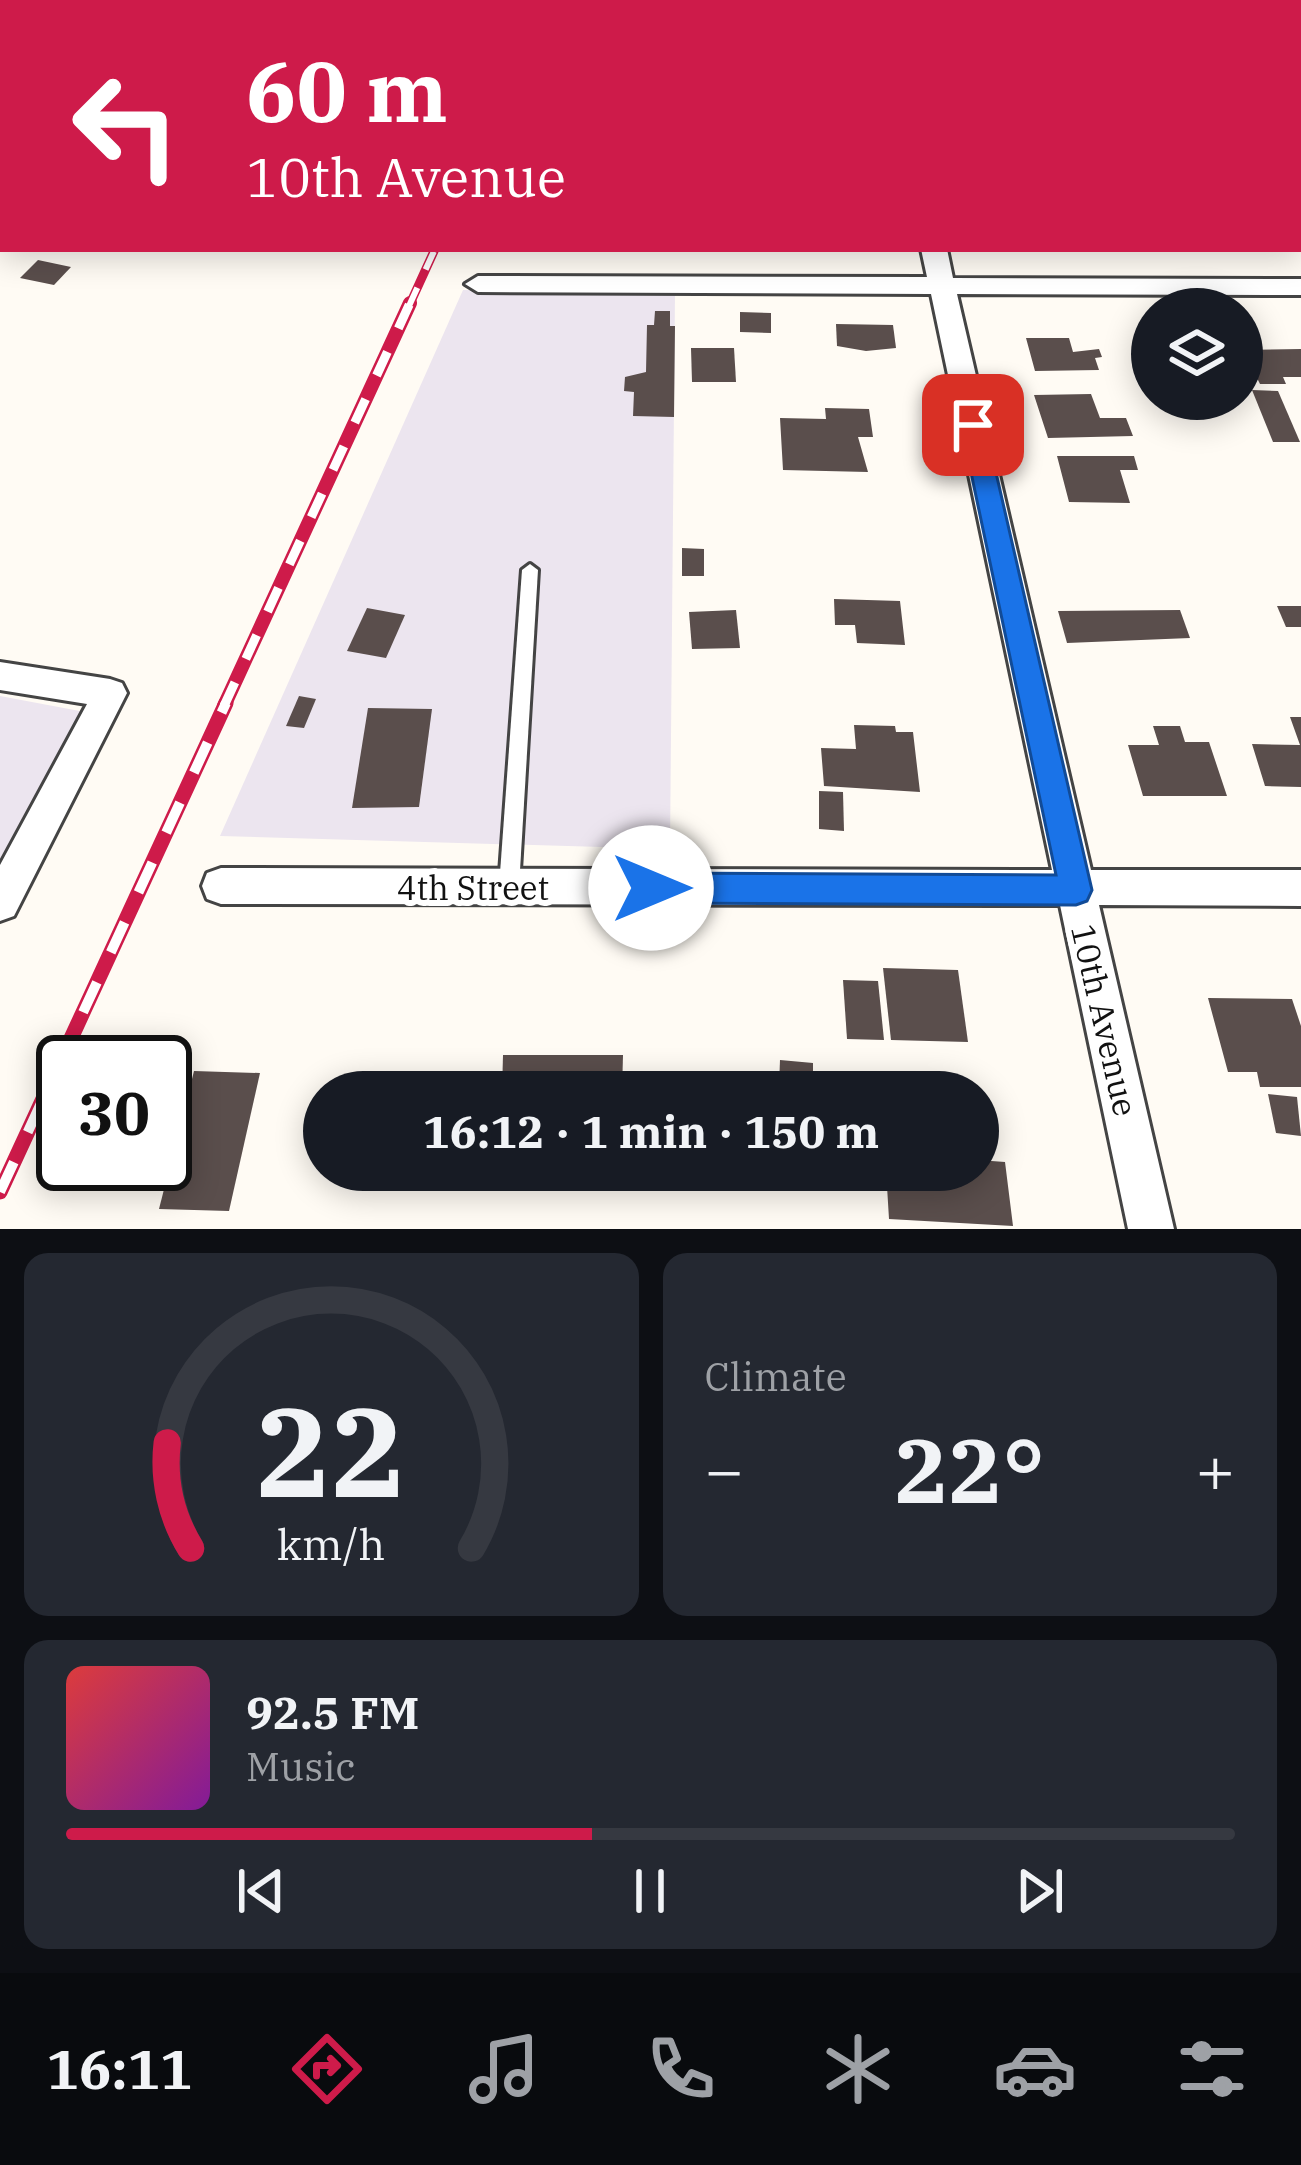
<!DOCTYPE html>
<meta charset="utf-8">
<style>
:root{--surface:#171b24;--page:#242831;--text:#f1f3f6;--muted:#9ea1a6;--line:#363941;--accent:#ce1b4a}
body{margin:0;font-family:"IBM Plex Serif",serif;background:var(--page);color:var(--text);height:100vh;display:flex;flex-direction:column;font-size:45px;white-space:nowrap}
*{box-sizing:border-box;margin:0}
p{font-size:39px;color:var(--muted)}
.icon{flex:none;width:66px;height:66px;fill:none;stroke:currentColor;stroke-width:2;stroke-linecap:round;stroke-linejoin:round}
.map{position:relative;height:1229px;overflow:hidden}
.details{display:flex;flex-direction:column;gap:24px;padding:24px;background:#0d0f14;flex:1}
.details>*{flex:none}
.top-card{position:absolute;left:0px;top:0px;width:1302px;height:252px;box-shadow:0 6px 30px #0003;background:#ce1b4a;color:#fff;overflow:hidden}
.tools{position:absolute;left:1131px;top:288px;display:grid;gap:24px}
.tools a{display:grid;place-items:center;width:132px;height:132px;border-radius:50%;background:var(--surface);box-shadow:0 6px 30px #0003;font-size:60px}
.speed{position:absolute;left:36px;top:1035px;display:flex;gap:24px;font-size:60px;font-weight:700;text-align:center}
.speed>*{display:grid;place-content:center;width:156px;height:156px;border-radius:50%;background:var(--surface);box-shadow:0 6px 30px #0003;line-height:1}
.speed .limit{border:6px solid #111;border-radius:18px;background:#fff;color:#111}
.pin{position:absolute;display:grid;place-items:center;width:102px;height:102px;color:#fff;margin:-51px;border-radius:24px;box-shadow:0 6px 18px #0006}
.me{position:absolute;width:132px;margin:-66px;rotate:90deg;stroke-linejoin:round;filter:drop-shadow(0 0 9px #0008)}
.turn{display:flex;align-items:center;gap:42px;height:252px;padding:0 48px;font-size:54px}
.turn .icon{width:156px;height:156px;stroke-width:2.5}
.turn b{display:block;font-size:84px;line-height:102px}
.big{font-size:90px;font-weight:700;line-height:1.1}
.details .tile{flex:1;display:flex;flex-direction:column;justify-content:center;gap:18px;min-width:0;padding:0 42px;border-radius:24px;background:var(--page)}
.details .dial{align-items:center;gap:0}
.dial svg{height:312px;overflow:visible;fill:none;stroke:var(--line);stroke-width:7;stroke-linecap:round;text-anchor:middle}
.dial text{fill:var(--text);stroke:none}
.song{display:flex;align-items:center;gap:36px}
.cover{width:144px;height:144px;border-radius:18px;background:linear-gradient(135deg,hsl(0 70% 55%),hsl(290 70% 35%))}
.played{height:12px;border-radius:6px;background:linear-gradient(90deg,var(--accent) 45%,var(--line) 45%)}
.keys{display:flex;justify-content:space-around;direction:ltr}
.heat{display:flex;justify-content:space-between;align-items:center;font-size:66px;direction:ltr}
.details .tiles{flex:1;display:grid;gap:24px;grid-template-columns:1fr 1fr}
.tile:last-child{grid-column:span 2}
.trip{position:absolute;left:303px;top:1071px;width:696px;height:120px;border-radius:60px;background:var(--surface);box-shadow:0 6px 30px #0003;font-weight:700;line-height:120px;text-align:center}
.tabs{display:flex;height:192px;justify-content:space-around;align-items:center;background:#090b0e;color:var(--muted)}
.tabs .icon{width:84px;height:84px}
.tabs .active{color:var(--accent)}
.tabs b{font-size:54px;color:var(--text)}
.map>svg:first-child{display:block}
.industrial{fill:#ece5ef}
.building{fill:#5a4e4c}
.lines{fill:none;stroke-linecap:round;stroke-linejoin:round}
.service-casing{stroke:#444;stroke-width:6}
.minor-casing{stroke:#444;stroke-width:6}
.tertiary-casing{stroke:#444;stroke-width:6}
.path{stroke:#333;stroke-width:6;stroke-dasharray:9 4.5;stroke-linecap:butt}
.service{fill:#fff;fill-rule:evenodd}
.minor{fill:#fff;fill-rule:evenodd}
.tertiary{fill:#fff;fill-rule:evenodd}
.rail-far2-casing{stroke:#ce1b4a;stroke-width:9}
.rail-far1-casing{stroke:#ce1b4a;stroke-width:14}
.rail-casing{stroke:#ce1b4a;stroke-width:15}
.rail-far2{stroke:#fff;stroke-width:6;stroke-dasharray:20;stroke-linecap:butt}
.rail-far1{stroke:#fff;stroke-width:9;stroke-dasharray:26;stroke-linecap:butt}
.rail{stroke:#fff;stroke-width:10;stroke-dasharray:33;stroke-linecap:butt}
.route{fill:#1a73e8;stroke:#114b97;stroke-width:3}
.labels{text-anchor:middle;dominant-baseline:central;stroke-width:12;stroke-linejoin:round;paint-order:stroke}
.street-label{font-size:33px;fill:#111;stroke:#fff}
</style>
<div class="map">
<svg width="1301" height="1229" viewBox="0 0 1301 1229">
<rect width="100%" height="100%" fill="#fffbf4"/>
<!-- industrial -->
<g class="industrial">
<polygon points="463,290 675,293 670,849 220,836"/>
<polygon points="0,696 85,712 0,867"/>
</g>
<!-- building -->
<g class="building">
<polygon points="38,260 71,267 54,285 20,278"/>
<polygon points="655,311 670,311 670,326 675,326 674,417 633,416 634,392 624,391 625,377 646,372 647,325 654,325"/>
<polygon points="740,312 771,313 771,333 740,332"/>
<polygon points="836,324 893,325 896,348 866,351 837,346"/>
<polygon points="1026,338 1069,338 1073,352 1099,349 1102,357 1095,358 1099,370 1035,371"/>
<polygon points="691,348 734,348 736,382 692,382"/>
<polygon points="1301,349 1301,377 1283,377 1286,384 1260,384 1243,350"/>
<polygon points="1252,390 1278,391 1300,442 1273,442"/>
<polygon points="1091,394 1100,418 1126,418 1133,436 1048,438 1034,395"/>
<polygon points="825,408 869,409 873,437 858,437 868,472 783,470 780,418 826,419"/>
<polygon points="1057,456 1134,456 1138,470 1120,470 1130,503 1069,502"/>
<polygon points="682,548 704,549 704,576 682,576"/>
<polygon points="834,599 900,601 905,645 857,643 855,625 835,625"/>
<polygon points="1277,606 1301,606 1301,627 1286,627"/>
<polygon points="367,608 405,615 386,658 347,651"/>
<polygon points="736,610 740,648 692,649 689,612"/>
<polygon points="1180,610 1190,638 1067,643 1058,611"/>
<polygon points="299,696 316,699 304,728 286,726"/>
<polygon points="368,708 432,709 419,807 352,808"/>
<polygon points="1290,717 1301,717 1301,787 1265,786 1252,744 1300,745"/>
<polygon points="854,725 895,726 896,732 913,732 920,792 824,786 821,748 856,749"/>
<polygon points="1153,726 1180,726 1185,742 1209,742 1227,796 1143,796 1128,745 1159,745"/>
<polygon points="819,791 843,792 844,831 819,829"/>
<polygon points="883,968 958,970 968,1042 891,1040"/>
<polygon points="843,980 878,981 884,1040 847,1039"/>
<polygon points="1208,998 1292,999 1301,1026 1301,1087 1260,1087 1257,1072 1228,1072"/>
<polygon points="503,1055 623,1055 622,1092 502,1092"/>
<polygon points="780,1060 813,1063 813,1091 779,1087"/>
<polygon points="194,1071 260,1073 229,1211 159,1209"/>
<polygon points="1268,1094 1297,1097 1301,1136 1276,1133"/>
<polygon points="978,1160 1005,1162 1013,1226 889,1219 886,1170 978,1170"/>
</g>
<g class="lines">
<!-- service casing -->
<g class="service-casing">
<polygon id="service" points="530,564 538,570 519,887 516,893 509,896 502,893 499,887 522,570"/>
</g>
<!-- minor casing -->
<g class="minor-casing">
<g id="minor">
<polygon points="868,0 888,0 889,3 869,3"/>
<rect x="1299" y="18" width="2" height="12"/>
<polygon points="921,249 947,249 953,278 1301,279 1301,295 957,294 1091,870 1301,870 1301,906 1099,905 1174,1229 1128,1229 1060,905 221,904 207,899 202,886 207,873 221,868 1052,870 931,294 478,292 465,284 478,276 927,277"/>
<polygon points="0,662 110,679 122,683 127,693 14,916 0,921 0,865 87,704 0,690"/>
</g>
</g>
<!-- tertiary casing -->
<g class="tertiary-casing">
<g id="tertiary">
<polygon points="197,0 224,0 195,3"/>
<polygon points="3,171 3,191 0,192 0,172"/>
</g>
</g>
<!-- path -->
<polyline class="path" points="614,0 629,2"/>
<!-- service -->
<use href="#service" class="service"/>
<!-- minor -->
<use href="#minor" class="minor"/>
<!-- tertiary -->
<use href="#tertiary" class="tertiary"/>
<!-- rail-far2 casing -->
<g class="rail-far2-casing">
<polyline id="rail-far2" points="409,306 435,249"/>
</g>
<!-- rail-far1 casing -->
<g class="rail-far1-casing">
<polyline id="rail-far1" points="224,706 410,303"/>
</g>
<!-- rail casing -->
<g class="rail-casing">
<polyline id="rail" points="0,1192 226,703"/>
</g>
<!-- rail-far2 -->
<use href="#rail-far2" class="rail-far2"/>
<!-- rail-far1 -->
<use href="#rail-far1" class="rail-far1"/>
<!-- rail -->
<use href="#rail" class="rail"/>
</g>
<!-- route -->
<polygon class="route" points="973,417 985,425 1092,890 1087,901 1076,905 651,903 639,898 635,888 639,878 651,873 1056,875 961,425"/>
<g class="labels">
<!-- street labels -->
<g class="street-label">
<text x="473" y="887">4th Street</text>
<text transform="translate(1105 1020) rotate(77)">10th Avenue</text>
</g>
</g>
</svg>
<div class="tools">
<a><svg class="icon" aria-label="layers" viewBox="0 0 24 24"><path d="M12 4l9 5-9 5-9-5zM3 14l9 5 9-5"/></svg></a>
</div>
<div class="speed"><div class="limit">30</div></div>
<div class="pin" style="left:973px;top:425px;background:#d93025"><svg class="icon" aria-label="arrive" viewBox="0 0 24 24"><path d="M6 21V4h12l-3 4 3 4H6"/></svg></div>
<svg class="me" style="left:651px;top:888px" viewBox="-20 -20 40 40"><circle r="19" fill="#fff"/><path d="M0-13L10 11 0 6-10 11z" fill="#1a73e8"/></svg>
<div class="trip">16:12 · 1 min · 150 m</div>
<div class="top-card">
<div class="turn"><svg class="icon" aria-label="left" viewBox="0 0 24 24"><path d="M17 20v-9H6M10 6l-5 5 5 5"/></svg><div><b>60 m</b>10th Avenue</div></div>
</div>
</div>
<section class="details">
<div class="tiles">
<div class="tile dial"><svg viewBox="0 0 100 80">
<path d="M14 69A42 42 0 1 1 86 69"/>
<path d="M14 69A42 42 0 0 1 8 42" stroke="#ce1b4a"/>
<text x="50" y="56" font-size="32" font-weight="700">22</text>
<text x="50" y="72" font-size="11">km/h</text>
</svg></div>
<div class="tile"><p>Climate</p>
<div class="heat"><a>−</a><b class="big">22°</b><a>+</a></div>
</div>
<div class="tile">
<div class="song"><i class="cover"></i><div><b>92.5 FM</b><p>Music</p></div></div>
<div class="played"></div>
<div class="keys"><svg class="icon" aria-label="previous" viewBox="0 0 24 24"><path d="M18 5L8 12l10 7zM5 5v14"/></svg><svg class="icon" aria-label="pause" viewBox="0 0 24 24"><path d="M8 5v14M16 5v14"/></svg><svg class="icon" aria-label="next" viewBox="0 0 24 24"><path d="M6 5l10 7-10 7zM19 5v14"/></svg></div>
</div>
</div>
</section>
<nav class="tabs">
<b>16:11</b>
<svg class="icon active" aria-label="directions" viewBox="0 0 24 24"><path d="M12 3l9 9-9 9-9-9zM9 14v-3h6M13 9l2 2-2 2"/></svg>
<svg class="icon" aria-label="music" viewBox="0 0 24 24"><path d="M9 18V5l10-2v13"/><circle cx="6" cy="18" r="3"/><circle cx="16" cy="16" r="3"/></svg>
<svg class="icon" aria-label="phone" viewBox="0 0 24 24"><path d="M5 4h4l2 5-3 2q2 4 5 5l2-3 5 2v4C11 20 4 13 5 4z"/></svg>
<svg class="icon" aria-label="climate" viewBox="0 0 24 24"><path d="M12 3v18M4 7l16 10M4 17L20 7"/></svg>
<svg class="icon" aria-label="car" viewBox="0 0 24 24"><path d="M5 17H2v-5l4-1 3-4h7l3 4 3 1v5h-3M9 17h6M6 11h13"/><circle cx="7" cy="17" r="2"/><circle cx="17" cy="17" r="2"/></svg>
<svg class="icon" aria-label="filters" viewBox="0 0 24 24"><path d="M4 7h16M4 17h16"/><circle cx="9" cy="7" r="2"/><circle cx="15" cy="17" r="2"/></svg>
</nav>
